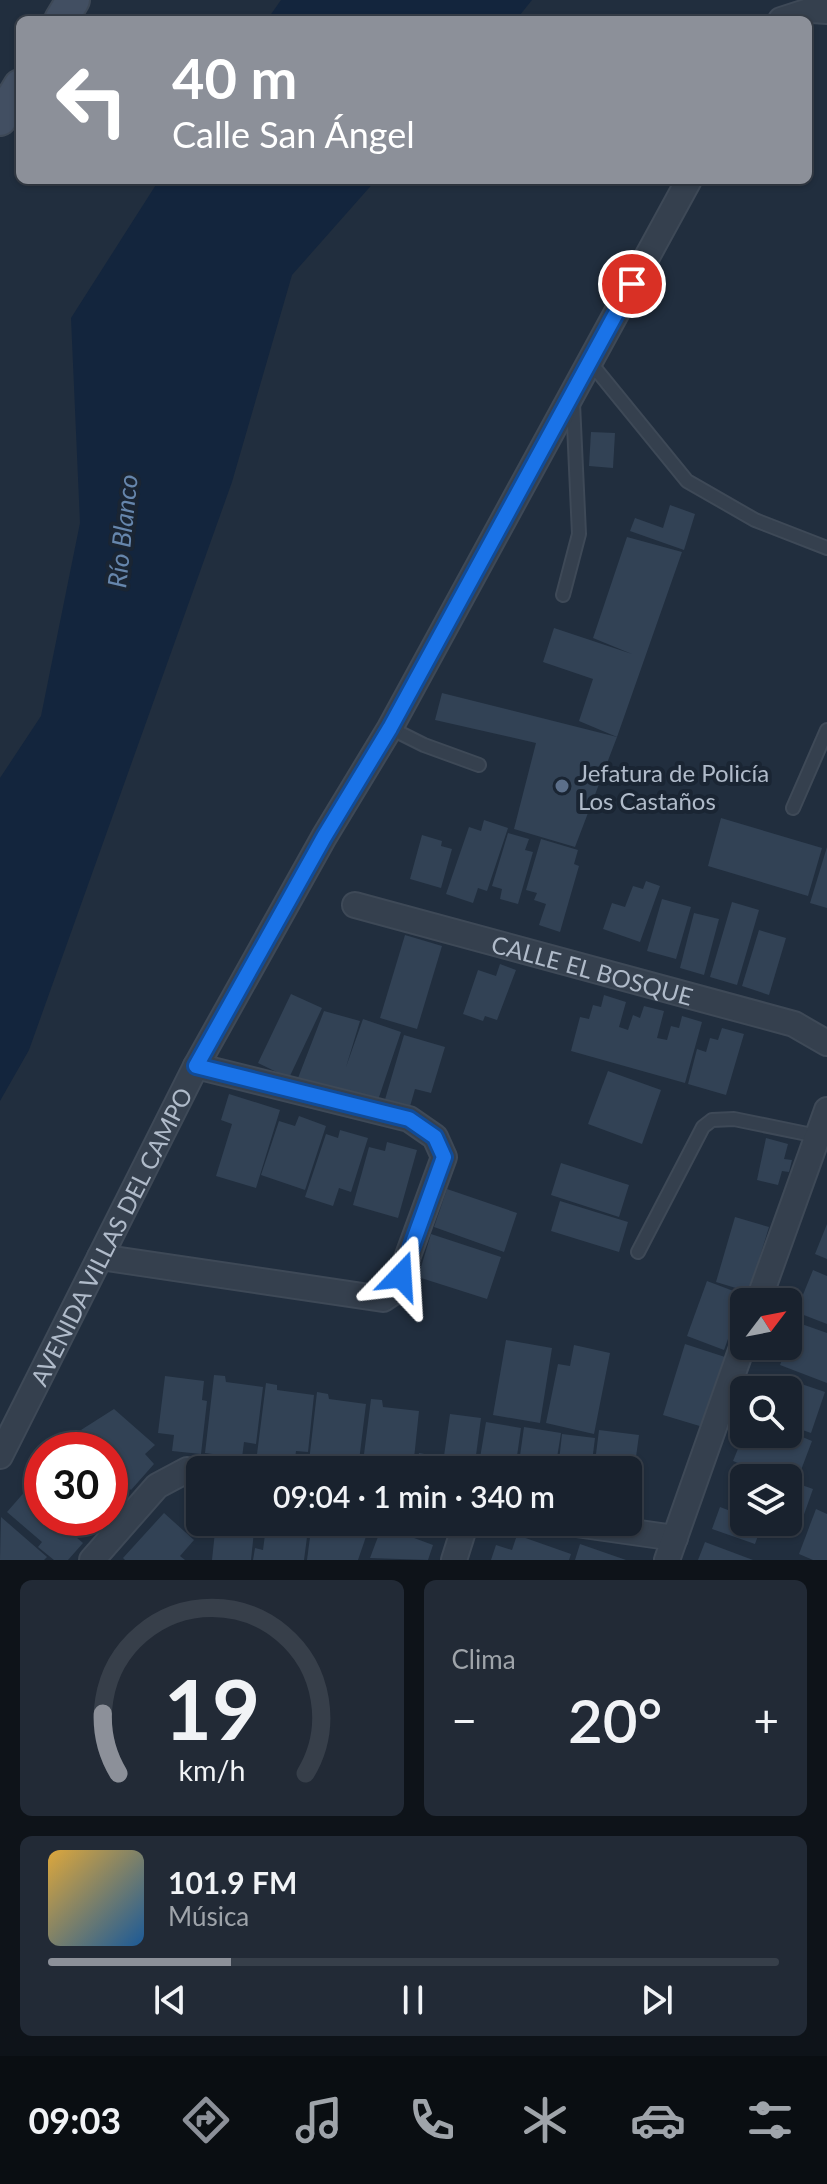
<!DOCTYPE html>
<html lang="es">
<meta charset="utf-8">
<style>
:root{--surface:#19222e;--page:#222a36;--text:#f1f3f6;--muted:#9fa4aa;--line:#373f4a;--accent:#8c9099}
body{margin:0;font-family:Lato,sans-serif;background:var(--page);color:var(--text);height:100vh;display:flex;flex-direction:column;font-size:30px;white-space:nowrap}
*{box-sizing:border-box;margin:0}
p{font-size:26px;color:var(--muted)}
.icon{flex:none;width:44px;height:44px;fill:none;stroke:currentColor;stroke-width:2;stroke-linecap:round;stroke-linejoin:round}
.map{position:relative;height:1560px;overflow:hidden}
.details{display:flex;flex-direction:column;gap:20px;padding:20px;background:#0e1319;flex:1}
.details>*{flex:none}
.guide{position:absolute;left:16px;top:16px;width:796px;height:168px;border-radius:12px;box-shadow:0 2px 6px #0004,0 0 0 2px var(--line);background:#8c9099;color:#fff;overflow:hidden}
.needle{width:52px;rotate:58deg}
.buttons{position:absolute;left:730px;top:1288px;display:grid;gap:16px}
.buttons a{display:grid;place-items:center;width:72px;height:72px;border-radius:12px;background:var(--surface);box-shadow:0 2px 6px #0004,0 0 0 2px var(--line);font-size:40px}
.speed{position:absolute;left:24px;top:1432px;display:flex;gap:16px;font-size:40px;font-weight:700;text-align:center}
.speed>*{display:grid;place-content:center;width:104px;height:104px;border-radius:50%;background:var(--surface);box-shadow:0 2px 6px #0004,0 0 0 2px var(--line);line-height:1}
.speed .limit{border:12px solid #d22;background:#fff;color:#111}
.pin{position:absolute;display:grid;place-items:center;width:68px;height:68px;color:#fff;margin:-34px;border:4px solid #fff;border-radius:50%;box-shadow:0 2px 8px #0007}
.me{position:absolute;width:88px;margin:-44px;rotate:20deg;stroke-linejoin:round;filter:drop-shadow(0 0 6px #0008)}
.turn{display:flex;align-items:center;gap:28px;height:168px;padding:0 24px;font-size:36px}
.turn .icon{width:104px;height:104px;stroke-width:2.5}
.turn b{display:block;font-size:56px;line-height:68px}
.big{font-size:60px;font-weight:600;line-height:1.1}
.details .card{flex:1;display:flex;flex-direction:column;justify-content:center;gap:12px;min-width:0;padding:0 28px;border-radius:12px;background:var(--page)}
.details .dial{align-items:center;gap:0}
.dial svg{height:208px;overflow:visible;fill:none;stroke:var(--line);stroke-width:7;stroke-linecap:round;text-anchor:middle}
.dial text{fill:var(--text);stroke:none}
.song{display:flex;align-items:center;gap:24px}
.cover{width:96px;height:96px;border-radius:12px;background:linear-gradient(135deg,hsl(40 70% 55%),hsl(210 70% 35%))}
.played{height:8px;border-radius:4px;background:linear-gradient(90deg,var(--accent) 25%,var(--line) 25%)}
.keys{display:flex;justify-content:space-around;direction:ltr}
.heat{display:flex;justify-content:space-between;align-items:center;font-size:44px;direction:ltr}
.details .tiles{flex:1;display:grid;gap:20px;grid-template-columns:1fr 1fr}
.card:last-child{grid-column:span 2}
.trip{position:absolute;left:186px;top:1456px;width:456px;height:80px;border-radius:12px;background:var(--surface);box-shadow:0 2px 6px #0004,0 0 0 2px var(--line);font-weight:600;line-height:80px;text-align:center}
.tab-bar{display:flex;height:128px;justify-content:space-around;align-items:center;background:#0a0e12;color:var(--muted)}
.tab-bar .icon{width:56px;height:56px}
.tab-bar .selected{color:var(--accent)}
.tab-bar b{font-size:36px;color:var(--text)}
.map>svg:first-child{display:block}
.water{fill:#13253d}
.building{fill:#324255}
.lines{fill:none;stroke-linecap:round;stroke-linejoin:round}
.service-casing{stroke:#3e4957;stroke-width:16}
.minor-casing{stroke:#3e4957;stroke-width:28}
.secondary-casing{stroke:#3e4957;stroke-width:36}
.service{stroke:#35404e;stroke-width:12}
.minor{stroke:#35404e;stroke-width:24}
.secondary{stroke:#424f62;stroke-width:32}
.route-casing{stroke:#114b97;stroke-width:20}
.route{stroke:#1a73e8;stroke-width:14}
.service-dot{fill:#5c6f8a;stroke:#1a2533;stroke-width:3}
.labels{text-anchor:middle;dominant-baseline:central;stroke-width:8;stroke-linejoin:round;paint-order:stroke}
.poi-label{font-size:24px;fill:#b0bbca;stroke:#1a2533;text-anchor:start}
.street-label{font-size:24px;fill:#b0bbca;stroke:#1a2533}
.water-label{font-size:26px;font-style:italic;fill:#6686ac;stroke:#1a2533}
</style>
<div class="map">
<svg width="827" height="1560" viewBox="0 0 827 1560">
<rect width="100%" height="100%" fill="#212e3e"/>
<!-- water -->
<g class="water">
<polygon points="281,0 532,0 516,20 267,20"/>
<polygon points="159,180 376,180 292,275 232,482 29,1050 0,1101 0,778 41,716 80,523 71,318"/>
</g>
<!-- building -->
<g class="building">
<polygon points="591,432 615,433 613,468 589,466"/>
<polygon points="670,505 695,514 684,550 630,531 635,518 663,528"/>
<polygon points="627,537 682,552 617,737 579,721 593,679 543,662 554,628 632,654 593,638"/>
<polygon points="442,693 617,737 575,847 514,829 536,743 435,720"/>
<polygon points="721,818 822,848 808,896 708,866"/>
<polygon points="484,820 508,828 487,891 478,888 473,903 446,894 469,827 481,831"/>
<polygon points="508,833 529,839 525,850 533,852 518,904 500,899 502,889 492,886"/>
<polygon points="422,835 442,841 441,846 452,849 441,888 410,879"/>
<polygon points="541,839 578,850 574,864 579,866 560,932 539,925 546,904 534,900 537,893 526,890"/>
<polygon points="827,847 827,908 810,903"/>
<polygon points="646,881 660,886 640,942 603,929 612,903 625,907 633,886 643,889"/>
<polygon points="662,899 691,907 676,959 647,951"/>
<polygon points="732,902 759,910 737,985 710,977"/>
<polygon points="694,913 719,919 704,975 680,968"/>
<polygon points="759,930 786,938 769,995 742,986"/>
<polygon points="405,935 442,946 417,1029 380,1018"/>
<polygon points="500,964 516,970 497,1020 485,1016 483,1021 463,1014 478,970 496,976"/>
<polygon points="291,994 322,1008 289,1078 258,1063"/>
<polygon points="604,995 626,1002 619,1027 628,1030 633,1015 640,1018 644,1006 664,1011 657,1038 667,1040 671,1026 679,1028 682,1016 702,1022 685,1083 571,1051 580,1017 589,1019 593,1005 601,1007"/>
<polygon points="324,1011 360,1021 346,1067 363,1019 401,1032 377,1103 298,1078"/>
<polygon points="722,1028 744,1034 726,1095 688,1084 697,1049 706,1052 710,1038 718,1040"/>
<polygon points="404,1035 445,1047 431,1093 415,1089 409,1110 384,1103"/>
<polygon points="608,1071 661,1090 642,1144 588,1124"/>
<polygon points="229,1094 280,1110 256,1188 216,1176 232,1124 221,1120"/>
<polygon points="299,1116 326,1126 305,1190 261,1175 279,1121 295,1126"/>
<polygon points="340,1130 368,1138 351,1192 339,1188 333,1206 305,1197 326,1134 338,1138"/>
<polygon points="766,1138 788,1144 784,1159 792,1160 789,1172 782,1171 778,1185 757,1180"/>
<polygon points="387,1142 417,1150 398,1218 353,1205 369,1147 385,1151"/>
<polygon points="561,1163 629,1185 619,1217 551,1195"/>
<polygon points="447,1189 517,1213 504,1252 434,1227"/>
<polygon points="560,1201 628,1222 619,1252 551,1231"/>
<polygon points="735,1217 769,1227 749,1292 716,1282"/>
<polygon points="827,1224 827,1259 815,1254"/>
<polygon points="431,1234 501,1257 487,1299 418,1277"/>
<polygon points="813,1270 827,1276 827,1324 796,1312"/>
<polygon points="707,1281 744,1295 724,1350 687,1336"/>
<polygon points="796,1322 827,1333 827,1383 780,1365"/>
<polygon points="506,1340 552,1348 540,1423 493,1415"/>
<polygon points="685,1344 725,1357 703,1427 663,1415"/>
<polygon points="574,1345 610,1353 594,1434 546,1423 558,1364 570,1366"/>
<polygon points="214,1375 225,1376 226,1382 263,1387 256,1444 244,1442 242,1458 205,1453"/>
<polygon points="165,1376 204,1381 202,1400 207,1401 201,1454 172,1451 174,1435 158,1433"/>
<polygon points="778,1376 825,1392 811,1433 788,1425 788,1390 773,1390"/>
<polygon points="266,1383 277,1385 277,1390 314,1395 308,1452 296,1451 294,1466 256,1462"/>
<polygon points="317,1392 328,1394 329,1399 366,1404 359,1461 347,1460 346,1470 308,1470"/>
<polygon points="371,1399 382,1400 383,1407 419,1411 413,1468 362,1470"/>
<polygon points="114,1409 155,1445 145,1454 154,1464 131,1490 110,1471 110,1463 114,1458 110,1454 110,1450 105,1450 81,1430"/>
<polygon points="450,1414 481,1418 474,1470 442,1470"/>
<polygon points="486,1422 521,1428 515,1470 478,1470"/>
<polygon points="524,1427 561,1433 555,1470 518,1470"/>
<polygon points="599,1430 639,1435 630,1501 628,1470 594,1470"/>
<polygon points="788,1431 812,1441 795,1486 788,1483 788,1478 775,1478 733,1461 744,1434 788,1434"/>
<polygon points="562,1434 595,1438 591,1470 558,1470"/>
<polygon points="419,1453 441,1457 440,1470 416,1470"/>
<polygon points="743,1473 755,1478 744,1478 744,1510 732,1506"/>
<polygon points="110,1476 129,1493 110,1514"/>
<polygon points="35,1480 42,1486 42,1518 80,1520 70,1532 83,1543 68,1560 54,1560 38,1547 42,1542 7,1512"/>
<polygon points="799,1484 813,1489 801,1523 788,1518 788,1489 796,1492"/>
<polygon points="720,1507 744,1516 744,1522 763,1522 755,1544 712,1529"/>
<polygon points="816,1509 827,1514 827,1560 813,1560 799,1554"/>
<polygon points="164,1513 194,1540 180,1556 185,1560 125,1560 123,1558"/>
<polygon points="1,1517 47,1557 44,1560 0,1560"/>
<polygon points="216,1522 255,1522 251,1560 212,1560"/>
<polygon points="257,1522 309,1522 304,1560 253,1560 255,1548 263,1550 266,1527 257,1525"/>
<polygon points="312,1522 371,1522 358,1560 307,1560"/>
<polygon points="382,1526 433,1545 428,1560 370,1558"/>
<polygon points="517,1535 571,1554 569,1560 491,1560 496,1545 512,1550"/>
<polygon points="705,1542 753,1560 698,1560"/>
<polygon points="580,1544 626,1560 575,1560"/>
</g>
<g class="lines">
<!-- service casing -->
<g class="service-casing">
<g id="service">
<polyline points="590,362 687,481 755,520 827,548"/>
<polyline points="563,595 579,534 573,403"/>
<polyline points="390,728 424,745 479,765"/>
<polyline points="793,808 827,730"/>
<polyline points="638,1252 703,1127 712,1120 734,1119 817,1136"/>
</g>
</g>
<!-- minor casing -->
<g class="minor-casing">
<g id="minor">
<polyline points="781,20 812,10 827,11"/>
<path id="s1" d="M355 905 794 1024 827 1043"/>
<polyline points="100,1257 383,1299 395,1291 444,1157 435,1137 409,1119 196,1066"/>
<polyline points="758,1302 827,1110"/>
<path id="s2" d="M0 1456 196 1066 324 837 390 728 689 180"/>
<polyline points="562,1522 675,1538"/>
<polyline points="92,1560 157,1486 187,1470 200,1472"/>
<polyline points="454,1560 466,1522"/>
<polyline points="667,1560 744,1342"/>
</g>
</g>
<!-- secondary casing -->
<g class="secondary-casing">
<g id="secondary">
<polyline points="61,20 73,0"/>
<polyline points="0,119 20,86"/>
</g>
</g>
<!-- service -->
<use href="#service" class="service"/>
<!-- minor -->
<use href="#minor" class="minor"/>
<!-- secondary -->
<use href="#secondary" class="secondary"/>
</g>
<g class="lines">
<!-- route casing -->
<g class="route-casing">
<polyline id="route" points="401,1276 444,1157 435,1137 409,1119 196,1066 324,837 390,728 632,284"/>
</g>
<!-- route -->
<use href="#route" class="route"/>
</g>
<!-- markers -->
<circle class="service-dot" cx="562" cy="786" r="8"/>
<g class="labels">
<!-- poi labels -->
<g class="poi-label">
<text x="578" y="772">Jefatura de Policía<tspan x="578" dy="28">Los Castaños</tspan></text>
</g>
<!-- street labels -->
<g class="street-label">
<text stroke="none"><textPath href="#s1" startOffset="246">CALLE EL BOSQUE</textPath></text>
<text stroke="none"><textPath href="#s2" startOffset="246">AVENIDA VILLAS DEL CAMPO</textPath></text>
</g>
<!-- water labels -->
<g class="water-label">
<text transform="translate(122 531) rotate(-84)">Río Blanco</text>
</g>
</g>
</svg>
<div class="buttons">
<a><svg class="needle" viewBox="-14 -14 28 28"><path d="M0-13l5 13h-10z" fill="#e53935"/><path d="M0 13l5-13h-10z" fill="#9fa4aa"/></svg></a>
<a><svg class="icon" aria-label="search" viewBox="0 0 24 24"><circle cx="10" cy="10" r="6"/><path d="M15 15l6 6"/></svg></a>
<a><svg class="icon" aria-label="layers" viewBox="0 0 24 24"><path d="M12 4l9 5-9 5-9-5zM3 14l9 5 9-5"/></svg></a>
</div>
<div class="speed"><div class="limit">30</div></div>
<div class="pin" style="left:632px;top:284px;background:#d93025"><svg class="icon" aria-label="arrive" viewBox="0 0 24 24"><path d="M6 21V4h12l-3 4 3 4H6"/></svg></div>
<svg class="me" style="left:401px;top:1276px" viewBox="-20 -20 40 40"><path d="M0-17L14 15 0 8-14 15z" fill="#1a73e8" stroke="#fff" stroke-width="4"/></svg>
<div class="trip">09:04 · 1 min · 340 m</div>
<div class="guide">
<div class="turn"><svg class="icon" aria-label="left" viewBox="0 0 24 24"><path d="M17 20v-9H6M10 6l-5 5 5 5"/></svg><div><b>40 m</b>Calle San Ángel</div></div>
</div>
</div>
<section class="details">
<div class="tiles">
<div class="card dial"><svg viewBox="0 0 100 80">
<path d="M14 69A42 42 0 1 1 86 69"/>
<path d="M14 69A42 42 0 0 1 8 46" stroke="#8c9099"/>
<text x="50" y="56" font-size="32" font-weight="700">19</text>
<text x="50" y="72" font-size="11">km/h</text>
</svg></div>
<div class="card"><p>Clima</p>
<div class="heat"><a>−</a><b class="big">20°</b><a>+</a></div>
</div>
<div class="card">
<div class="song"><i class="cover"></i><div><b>101.9 FM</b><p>Música</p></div></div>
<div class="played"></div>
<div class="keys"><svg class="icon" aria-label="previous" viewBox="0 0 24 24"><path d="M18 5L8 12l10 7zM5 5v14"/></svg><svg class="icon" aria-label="pause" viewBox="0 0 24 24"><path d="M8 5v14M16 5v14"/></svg><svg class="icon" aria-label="next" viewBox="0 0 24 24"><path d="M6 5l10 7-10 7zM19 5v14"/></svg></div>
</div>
</div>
</section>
<nav class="tab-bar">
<b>09:03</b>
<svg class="icon selected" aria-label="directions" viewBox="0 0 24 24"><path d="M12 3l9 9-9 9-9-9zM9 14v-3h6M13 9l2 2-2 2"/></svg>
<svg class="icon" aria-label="music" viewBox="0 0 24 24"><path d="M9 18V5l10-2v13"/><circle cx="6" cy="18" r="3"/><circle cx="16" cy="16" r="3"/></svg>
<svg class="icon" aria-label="phone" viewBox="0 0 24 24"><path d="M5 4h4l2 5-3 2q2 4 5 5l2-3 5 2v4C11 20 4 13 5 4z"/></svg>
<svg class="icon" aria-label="climate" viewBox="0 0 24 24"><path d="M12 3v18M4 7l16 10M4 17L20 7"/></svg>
<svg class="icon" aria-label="car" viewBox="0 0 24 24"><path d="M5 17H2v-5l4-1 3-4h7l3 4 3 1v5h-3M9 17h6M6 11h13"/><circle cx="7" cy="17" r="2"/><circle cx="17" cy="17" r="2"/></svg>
<svg class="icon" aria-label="filters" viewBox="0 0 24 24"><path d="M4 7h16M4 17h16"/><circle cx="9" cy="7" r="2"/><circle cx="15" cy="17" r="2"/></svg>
</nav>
